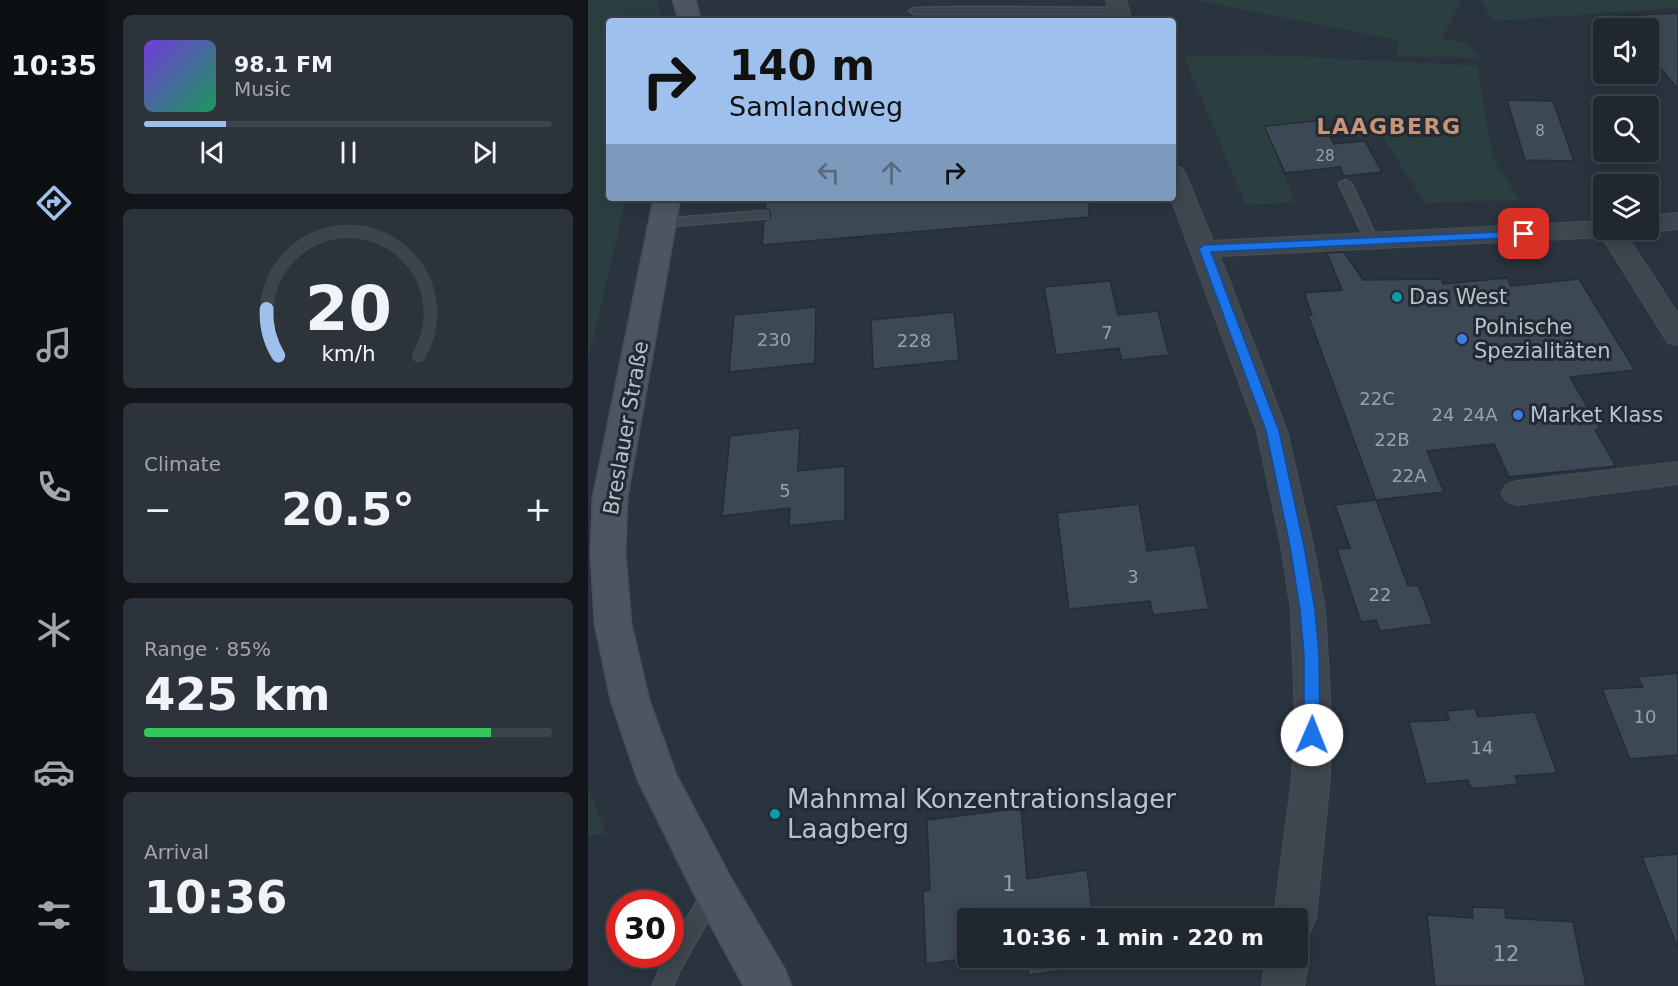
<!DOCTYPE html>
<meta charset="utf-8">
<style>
:root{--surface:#20272f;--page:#2d333b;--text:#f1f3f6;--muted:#a2a5aa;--line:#3d444b;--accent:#9dc1ec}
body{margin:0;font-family:"DejaVu Sans",sans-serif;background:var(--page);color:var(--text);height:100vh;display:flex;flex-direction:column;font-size:22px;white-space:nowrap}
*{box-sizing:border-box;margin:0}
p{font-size:20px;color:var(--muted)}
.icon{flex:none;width:33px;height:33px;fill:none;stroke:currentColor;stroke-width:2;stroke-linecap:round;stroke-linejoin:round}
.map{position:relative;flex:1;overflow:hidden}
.drawer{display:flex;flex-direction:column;gap:15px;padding:15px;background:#12151a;width:480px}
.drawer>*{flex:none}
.guide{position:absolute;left:18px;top:18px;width:570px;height:183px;border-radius:6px;box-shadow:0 3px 15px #0003,0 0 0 2px var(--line);background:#9dc1ec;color:#111;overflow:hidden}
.fabs{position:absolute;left:1005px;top:18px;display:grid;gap:12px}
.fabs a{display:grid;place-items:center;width:66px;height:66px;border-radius:6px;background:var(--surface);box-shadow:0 3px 15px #0003,0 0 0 2px var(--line);font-size:30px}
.speed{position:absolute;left:18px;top:890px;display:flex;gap:12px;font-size:30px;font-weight:700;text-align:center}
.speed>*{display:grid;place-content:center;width:78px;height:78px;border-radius:50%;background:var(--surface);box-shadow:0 3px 15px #0003,0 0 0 2px var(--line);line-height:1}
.speed .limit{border:9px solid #d22;background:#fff;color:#111}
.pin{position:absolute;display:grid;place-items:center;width:51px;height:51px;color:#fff;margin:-26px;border-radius:12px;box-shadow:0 3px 9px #0006}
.me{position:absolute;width:66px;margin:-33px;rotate:1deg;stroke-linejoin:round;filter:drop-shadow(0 0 4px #0008)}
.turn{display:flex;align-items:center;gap:21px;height:126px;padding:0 24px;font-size:27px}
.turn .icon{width:78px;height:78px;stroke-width:2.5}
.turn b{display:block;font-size:42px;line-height:51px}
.lanes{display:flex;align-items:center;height:57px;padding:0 24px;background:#0003;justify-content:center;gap:30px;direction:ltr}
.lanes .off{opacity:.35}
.big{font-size:45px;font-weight:600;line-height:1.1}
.drawer .tile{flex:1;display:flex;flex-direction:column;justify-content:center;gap:9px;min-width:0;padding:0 21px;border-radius:9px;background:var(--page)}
.drawer .dial{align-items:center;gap:0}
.dial svg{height:156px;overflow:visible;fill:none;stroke:var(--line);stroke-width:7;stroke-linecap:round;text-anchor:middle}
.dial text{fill:var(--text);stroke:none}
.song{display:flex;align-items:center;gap:18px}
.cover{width:72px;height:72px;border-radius:9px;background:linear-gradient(135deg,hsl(260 70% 55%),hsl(150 70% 35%))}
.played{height:6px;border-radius:3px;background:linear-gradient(90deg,var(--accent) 20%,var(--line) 20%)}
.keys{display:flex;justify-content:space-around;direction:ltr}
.heat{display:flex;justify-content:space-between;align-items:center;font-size:33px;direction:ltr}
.charge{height:9px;border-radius:4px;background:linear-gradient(90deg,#34c759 85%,var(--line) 0)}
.trip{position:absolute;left:369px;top:908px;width:351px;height:60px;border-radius:6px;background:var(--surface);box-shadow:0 3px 15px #0003,0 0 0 2px var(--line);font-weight:600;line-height:60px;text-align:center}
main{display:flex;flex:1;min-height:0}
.tabs{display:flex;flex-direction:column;width:108px;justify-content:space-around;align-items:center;background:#0d1013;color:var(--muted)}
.tabs .icon{width:42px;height:42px}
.tabs .current{color:var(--accent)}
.tabs b{font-size:27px;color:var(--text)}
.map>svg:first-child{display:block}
.green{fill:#2c3f40}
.building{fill:#3c4954;stroke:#242d36;stroke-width:1.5}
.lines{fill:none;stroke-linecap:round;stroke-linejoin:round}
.lane-casing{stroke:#474f58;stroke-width:3}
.street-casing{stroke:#474f58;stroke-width:2}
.secondary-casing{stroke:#474f58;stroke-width:3}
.lane{fill:#3e464f;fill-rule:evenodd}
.street{fill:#3e464f;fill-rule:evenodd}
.secondary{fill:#4c5662;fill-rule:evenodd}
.route{fill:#1a73e8;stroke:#114b97;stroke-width:1.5}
.culture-dot{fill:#0f9aa8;stroke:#222b35;stroke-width:2}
.shop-dot{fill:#3f7fe0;stroke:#222b35;stroke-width:2}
.labels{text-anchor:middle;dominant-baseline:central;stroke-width:6;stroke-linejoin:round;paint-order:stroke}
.far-number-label{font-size:15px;fill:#98a1aa}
.number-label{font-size:18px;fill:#98a1aa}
.poi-label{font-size:21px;fill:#bac1c9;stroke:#222b35;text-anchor:start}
.street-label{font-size:21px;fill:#bac1c9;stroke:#222b35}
.near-number-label{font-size:21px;fill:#98a1aa}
.far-district-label{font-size:22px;font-weight:bold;letter-spacing:1.5px;fill:#c99475;stroke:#222b35}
.near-poi-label{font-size:26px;fill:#bac1c9;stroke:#222b35;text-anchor:start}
</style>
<main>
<nav class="tabs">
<b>10:35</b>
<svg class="icon current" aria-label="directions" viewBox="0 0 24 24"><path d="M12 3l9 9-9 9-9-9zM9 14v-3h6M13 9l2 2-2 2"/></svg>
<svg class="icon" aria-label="music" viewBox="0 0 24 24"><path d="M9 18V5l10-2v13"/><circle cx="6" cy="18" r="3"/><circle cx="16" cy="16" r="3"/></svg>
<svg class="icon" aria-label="phone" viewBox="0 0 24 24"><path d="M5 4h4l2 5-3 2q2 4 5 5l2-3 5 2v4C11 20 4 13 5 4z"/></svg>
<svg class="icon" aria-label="climate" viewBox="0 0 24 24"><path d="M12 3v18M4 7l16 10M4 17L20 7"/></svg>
<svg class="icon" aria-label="car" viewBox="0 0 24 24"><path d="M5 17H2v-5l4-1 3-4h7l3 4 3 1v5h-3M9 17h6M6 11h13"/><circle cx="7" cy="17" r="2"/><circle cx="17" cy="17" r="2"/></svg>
<svg class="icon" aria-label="filters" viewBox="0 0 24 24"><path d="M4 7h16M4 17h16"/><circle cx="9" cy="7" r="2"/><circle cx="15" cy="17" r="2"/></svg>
</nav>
<section class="drawer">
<div class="tile">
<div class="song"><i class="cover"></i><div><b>98.1 FM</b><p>Music</p></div></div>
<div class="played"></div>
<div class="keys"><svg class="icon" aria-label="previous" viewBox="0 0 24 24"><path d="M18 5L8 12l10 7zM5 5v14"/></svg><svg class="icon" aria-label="pause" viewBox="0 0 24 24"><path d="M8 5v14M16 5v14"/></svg><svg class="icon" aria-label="next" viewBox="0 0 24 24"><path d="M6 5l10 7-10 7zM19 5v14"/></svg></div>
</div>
<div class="tile dial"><svg viewBox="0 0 100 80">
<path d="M14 69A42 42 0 1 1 86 69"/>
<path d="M14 69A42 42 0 0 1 8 45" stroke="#9dc1ec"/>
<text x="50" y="56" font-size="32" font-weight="700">20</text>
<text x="50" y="72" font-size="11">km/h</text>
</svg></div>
<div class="tile"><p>Climate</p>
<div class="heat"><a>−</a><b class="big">20.5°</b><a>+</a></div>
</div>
<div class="tile"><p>Range · 85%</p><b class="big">425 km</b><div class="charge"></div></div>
<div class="tile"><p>Arrival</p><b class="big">10:36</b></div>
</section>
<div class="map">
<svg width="1090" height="986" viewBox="0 0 1090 986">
<rect width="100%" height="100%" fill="#2a343f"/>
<!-- green -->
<g class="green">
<polygon points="0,0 69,0 73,21 21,21 21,198 38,198 0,361"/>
<polygon points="606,0 873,0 854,39 881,44 890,58 809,56 811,40"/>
<polygon points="892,0 1090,0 1090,8 905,21"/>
<polygon points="680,55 889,66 905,158 931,200 837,203 795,137 772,138 755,118 676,126 707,202 658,205 596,56"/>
<polygon points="0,788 18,833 0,836"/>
</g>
<!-- building -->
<g class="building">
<polygon points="1090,13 1090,89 1060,53 1060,28 1041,28 1031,16"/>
<polygon points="919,100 965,101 986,161 937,160"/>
<polygon points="734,120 746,144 777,141 794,172 756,176 752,167 697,173 676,126"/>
<polygon points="178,198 501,198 501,217 174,245 176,221 182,218 182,211 177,209"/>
<polygon points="756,252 775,280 853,279 855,284 919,278 923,286 991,279 1047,370 982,377 1012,429 1007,430 1028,466 921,477 906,444 839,451 856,492 788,500 820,586 830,585 845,624 792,631 788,620 773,622 749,549 762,548 747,505 788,500 720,315 724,315 716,293 754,290 739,253"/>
<polygon points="522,281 530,315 570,311 581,355 534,360 531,348 468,355 456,287"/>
<polygon points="228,307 227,363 141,372 146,315"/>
<polygon points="366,312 371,360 285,369 283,320"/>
<polygon points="212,428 210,471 257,466 257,520 201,526 202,508 134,516 142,436"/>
<polygon points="551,504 559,551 607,545 621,609 565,615 562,601 481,609 469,513"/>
<polygon points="1090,673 1090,755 1042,759 1014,689 1055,687 1050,677"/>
<polygon points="887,708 890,717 947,712 969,773 927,776 930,784 895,788 883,788 880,780 838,784 821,722 861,720 859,711"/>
<polygon points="433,808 439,879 499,870 505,918 380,918 380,957 388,957 338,964 335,891 342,890 339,820"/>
<polygon points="1090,854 1090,945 1089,946 1054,857"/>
<polygon points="884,907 916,908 918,918 985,922 998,986 847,986 839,915 885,918"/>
<polygon points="439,957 510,957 511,965 441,975"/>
</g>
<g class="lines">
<!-- lane casing -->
<g class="lane-casing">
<g id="lane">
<polygon points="378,7 531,8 536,11 531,14 326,14 321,11 326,8"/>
<polygon points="757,180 763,183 790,241 788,244 784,245 778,241 751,183"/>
<polygon points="176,211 180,212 180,218 74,227 68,223 74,219"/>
<polygon points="125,885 132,887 135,894 91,971 85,986 65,986 76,958 78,954 82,954 82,947 118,887"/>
</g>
</g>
<!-- street casing -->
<g class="street-casing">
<g id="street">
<polygon points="518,0 538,0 544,21 524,21"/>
<polygon points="585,166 594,168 597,173 625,241 1016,221 1016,230 1035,230 1090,314 1090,345 1080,343 1014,237 632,256 699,431 725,545 737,610 743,713 742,778 728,918 722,932 710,937 710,918 686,918 704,778 707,713 703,610 693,545 669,431 583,198 585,198"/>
<polygon points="1090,213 1090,229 1060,232 1051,230 1060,230 1060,216"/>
<polygon points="1090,462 1090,484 929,505 918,501 913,493 918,485 929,481"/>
<polygon points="710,940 715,942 721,957 716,986 674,986 679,957 710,957"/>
</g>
</g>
<!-- secondary casing -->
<g class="secondary-casing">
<g id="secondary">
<polygon points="85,0 107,0 113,21 91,21"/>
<polygon points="66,198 92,198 39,498 37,553 43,624 61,700 88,775 142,877 197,970 203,986 156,986 112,905 50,780 23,700 7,624 3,553 5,498"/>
</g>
</g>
<!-- lane -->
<use href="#lane" class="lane"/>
<!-- street -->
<use href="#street" class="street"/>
<!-- secondary -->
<use href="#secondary" class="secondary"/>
</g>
<!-- route -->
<polygon class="route" points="936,231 941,234 939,237 623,252 691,431 716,546 727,610 731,655 732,735 730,740 724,742 719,740 716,735 716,655 712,610 702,546 678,431 611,249 616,245"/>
<!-- markers -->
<g class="culture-dot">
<circle cx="809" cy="297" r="6"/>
<circle cx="187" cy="814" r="6"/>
</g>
<g class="shop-dot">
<circle cx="874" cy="339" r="6"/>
<circle cx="930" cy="415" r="6"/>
</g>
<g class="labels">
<!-- far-number labels -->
<g class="far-number-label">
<text x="952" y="131">8</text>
<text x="737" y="156">28</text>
</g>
<!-- number labels -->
<g class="number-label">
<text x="519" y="332">7</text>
<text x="186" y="339">230</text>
<text x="326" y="340">228</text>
<text x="789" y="398">22C</text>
<text x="855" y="414">24</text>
<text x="892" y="414">24A</text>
<text x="804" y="439">22B</text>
<text x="821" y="475">22A</text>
<text x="197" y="490">5</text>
<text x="545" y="576">3</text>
<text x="792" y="594">22</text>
<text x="1057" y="716">10</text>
<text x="894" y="747">14</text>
</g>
<!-- poi labels -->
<g class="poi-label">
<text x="821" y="297">Das West</text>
<text x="886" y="327">Polnische<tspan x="886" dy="24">Spezialitäten</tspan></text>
<text x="942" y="415">Market Klass</text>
</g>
<!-- street labels -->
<g class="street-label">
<text transform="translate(38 428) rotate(-80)">Breslauer Straße</text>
</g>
<!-- near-number labels -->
<g class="near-number-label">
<text x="421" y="884">1</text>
<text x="918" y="954">12</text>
</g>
<!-- far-district labels -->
<g class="far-district-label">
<text x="801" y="126">LAAGBERG</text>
</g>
<!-- near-poi labels -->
<g class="near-poi-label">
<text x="199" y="799">Mahnmal Konzentrationslager<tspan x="199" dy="30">Laagberg</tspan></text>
</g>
</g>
</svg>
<div class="fabs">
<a><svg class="icon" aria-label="sound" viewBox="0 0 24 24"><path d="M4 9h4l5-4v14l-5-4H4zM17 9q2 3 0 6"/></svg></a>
<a><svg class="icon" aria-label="search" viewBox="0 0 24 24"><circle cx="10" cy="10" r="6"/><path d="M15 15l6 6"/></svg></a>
<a><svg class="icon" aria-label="layers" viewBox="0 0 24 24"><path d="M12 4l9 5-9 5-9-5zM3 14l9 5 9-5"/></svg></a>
</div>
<div class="speed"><div class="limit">30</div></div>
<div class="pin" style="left:936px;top:234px;background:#d93025"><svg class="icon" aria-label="arrive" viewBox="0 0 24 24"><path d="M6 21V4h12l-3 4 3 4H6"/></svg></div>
<svg class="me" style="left:724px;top:735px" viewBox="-20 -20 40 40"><circle r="19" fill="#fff"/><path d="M0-13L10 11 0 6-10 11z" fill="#1a73e8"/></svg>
<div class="trip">10:36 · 1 min · 220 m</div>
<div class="guide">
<div class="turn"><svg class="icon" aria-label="right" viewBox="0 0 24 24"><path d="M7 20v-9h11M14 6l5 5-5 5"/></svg><div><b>140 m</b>Samlandweg</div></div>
<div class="lanes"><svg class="icon off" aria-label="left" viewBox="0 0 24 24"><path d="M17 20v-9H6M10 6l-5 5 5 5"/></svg><svg class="icon off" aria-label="ahead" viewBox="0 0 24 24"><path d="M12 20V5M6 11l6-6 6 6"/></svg><svg class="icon" aria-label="right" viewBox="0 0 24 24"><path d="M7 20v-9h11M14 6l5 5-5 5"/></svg></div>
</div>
</div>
</main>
